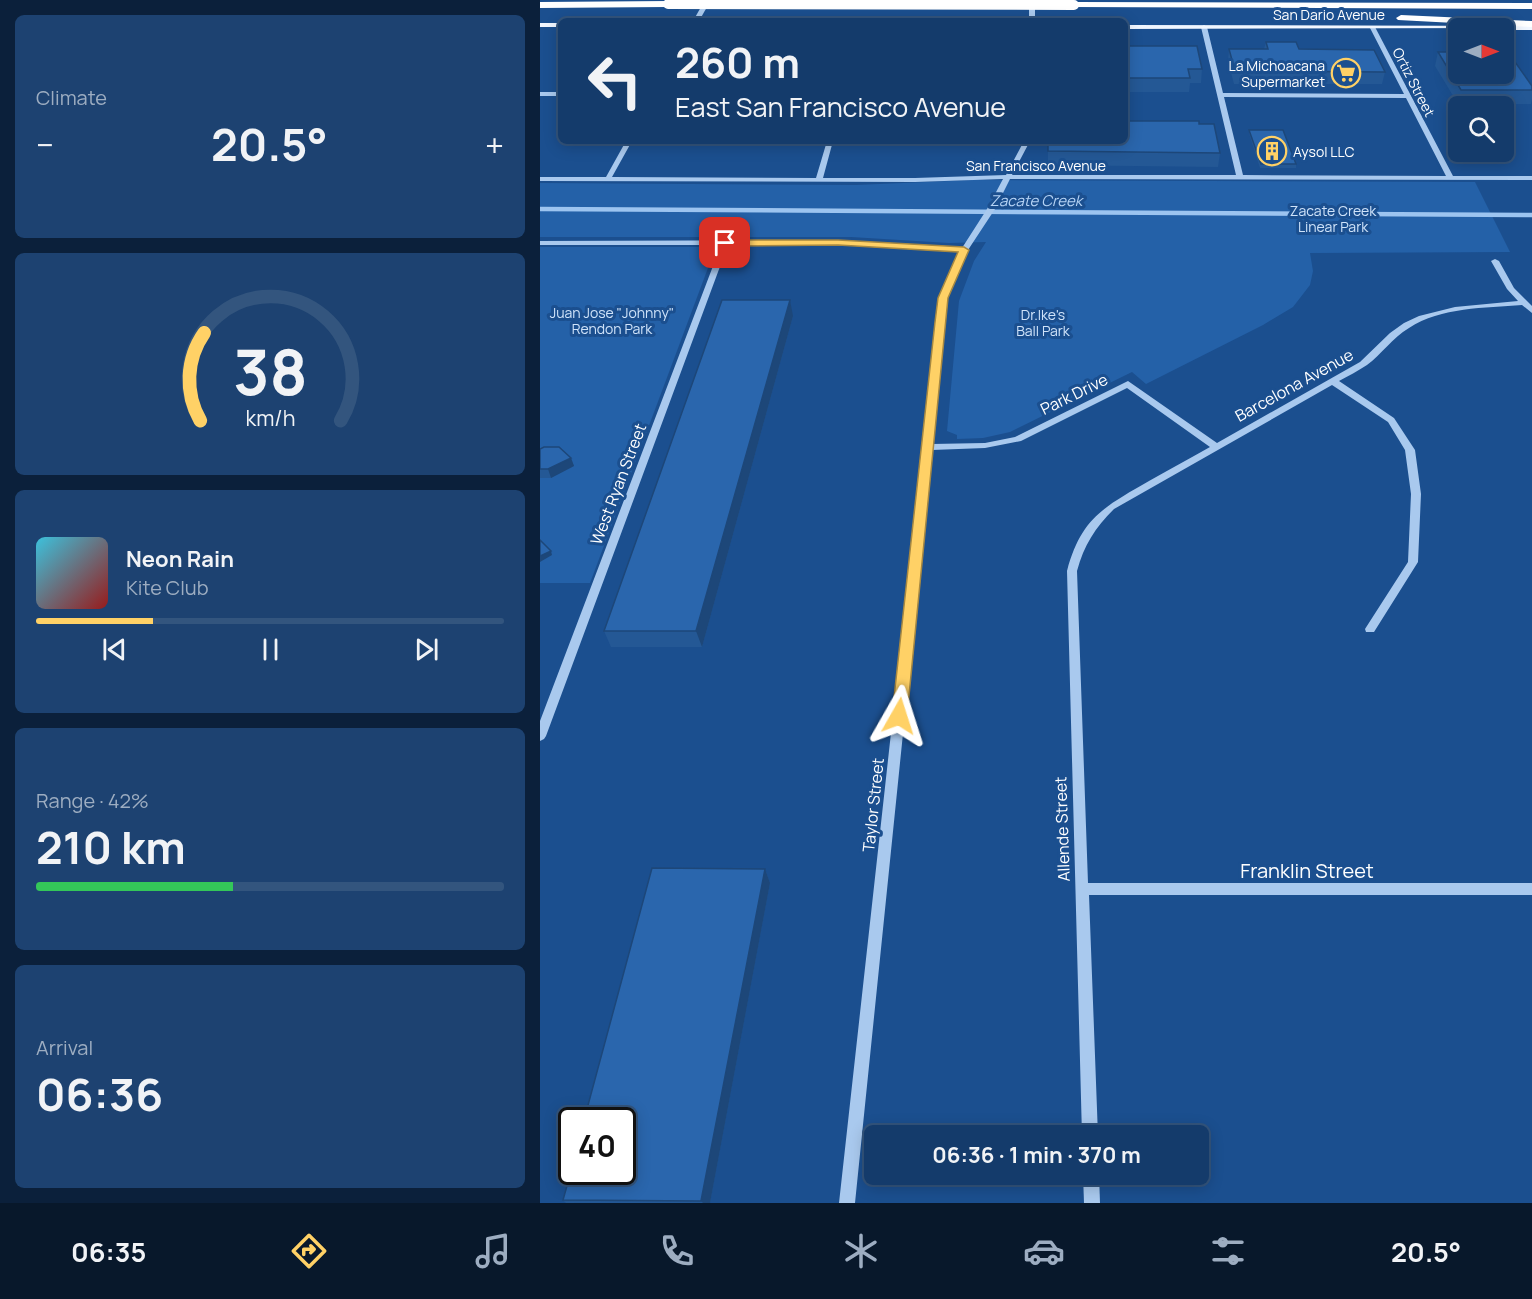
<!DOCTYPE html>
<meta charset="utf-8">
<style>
:root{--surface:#143b6b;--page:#1d4271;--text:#f1f3f6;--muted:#9dadc1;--line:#33557e;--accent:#ffd166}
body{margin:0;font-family:Manrope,sans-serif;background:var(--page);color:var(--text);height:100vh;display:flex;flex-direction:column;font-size:22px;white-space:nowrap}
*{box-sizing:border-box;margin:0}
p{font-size:20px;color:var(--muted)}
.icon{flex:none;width:33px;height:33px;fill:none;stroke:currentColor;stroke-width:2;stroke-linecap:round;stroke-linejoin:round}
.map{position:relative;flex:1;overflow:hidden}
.side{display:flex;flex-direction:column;gap:15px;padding:15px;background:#0b203b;width:540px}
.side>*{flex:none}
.banner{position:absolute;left:18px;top:18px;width:570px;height:126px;border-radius:9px;box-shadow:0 3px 15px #0003,0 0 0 2px var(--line);background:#143b6b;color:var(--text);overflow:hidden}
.needle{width:39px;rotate:90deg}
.controls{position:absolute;left:908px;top:18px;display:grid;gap:12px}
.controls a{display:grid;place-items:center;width:66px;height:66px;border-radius:9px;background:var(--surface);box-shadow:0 3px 15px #0003,0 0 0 2px var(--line);font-size:30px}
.speed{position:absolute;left:18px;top:1107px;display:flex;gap:12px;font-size:30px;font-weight:700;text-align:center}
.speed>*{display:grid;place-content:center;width:78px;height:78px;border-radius:50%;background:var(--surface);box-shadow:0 3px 15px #0003,0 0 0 2px var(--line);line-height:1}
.speed .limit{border:3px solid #111;border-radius:9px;background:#fff;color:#111}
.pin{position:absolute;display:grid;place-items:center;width:51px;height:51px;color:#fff;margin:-26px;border-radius:12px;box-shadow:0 3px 9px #0006}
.me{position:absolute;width:66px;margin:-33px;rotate:6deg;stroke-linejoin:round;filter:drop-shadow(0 0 4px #0008)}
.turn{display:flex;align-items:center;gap:21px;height:126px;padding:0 18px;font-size:27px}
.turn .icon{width:78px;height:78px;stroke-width:2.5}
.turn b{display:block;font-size:42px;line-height:51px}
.big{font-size:45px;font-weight:700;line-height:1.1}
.side .tile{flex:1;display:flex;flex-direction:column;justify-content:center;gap:9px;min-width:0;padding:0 21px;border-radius:9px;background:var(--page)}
.side .dial{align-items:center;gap:0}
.dial svg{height:156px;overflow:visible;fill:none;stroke:var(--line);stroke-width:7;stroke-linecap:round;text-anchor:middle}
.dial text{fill:var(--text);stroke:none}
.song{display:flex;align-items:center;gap:18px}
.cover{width:72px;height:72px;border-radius:9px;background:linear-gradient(135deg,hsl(190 70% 55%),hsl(0 70% 35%))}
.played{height:6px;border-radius:3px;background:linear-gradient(90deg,var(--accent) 25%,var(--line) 25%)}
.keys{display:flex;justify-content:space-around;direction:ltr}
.heat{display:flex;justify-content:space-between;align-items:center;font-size:33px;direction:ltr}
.charge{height:9px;border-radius:4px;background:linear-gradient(90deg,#34c759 42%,var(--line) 0)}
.trip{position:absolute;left:324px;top:1125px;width:345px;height:60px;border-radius:9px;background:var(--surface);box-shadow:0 3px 15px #0003,0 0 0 2px var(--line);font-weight:700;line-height:60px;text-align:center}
.tabs{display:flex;height:96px;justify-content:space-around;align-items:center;background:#08182b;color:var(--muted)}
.tabs .icon{width:42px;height:42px}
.tabs .on{color:var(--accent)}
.tabs b{font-size:27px;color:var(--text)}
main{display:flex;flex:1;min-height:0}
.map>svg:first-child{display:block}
.green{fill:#2461a8}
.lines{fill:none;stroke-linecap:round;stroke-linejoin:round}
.stream{stroke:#9cc4f0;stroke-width:4.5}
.minor{fill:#a9c9ee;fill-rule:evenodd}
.major{fill:#f0f6ff;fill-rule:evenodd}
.highway{fill:#fff;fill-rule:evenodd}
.highway-bridge{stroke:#fff;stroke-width:10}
.wall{fill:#245895}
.shaded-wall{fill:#1d4779}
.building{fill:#2a66ad;stroke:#1d4779;stroke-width:1.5}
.route{fill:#ffd166;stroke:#a68842;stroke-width:1.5}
.labels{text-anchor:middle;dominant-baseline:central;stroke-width:6;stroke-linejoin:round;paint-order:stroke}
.far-street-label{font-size:14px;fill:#fff;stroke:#1b4f8f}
.far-poi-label{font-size:14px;fill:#fff;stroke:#1b4f8f;text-anchor:end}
.far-park-label{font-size:14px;fill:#cfe3fa;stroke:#1b4f8f}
.far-water-label{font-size:15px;font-style:italic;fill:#b5d3f5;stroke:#1b4f8f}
.street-label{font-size:16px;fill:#fff;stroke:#1b4f8f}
.near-street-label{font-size:20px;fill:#fff;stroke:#1b4f8f}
</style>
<main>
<section class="side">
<div class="tile"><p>Climate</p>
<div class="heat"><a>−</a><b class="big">20.5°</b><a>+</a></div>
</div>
<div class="tile dial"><svg viewBox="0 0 100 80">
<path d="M14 69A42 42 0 1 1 86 69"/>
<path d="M14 69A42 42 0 0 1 16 24" stroke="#ffd166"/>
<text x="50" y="56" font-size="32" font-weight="700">38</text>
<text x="50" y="72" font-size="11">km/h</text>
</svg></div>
<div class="tile">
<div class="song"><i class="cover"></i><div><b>Neon Rain</b><p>Kite Club</p></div></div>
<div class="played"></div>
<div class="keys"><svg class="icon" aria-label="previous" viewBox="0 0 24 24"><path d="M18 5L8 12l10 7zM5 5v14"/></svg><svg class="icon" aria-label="pause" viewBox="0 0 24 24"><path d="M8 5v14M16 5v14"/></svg><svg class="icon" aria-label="next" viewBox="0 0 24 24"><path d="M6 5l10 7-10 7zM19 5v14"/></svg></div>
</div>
<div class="tile"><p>Range · 42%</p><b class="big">210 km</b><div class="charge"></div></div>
<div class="tile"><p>Arrival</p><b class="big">06:36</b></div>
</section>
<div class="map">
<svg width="992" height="1203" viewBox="0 0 992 1203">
<rect width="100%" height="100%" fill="#1b4f8f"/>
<!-- green -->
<g class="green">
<polygon points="433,180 935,182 970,252 770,253 773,271 770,285 753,307 723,325 606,384 592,372 470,432 443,438 417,439 417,435 407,431 419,301 434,261 446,242 409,243 311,237 0,237 0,183 316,185"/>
<polygon points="0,247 164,247 174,252 50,583 0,583"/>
</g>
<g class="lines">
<!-- stream -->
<polyline class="stream" points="0,209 992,215"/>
<!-- minor -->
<g class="minor">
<polygon points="165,0 171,0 159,21 153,21"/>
<rect x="489" y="0" width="6" height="21"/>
<path d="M664 25 667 27 683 93 864 94 830 28 835 27 913 176H992V180L470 179 455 209 428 250 407 299 392 444 445 443 475 437 588 381 677 443 820 362 850 333 864 323 879 316 915 307 978 301 967 289 951 261 955 259 959 261 974 288 992 306V313L982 305C945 308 901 307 869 328 852 338 842 354 827 365 818 371 808 376 799 381L854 418 875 450 881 494 878 562 834 632H826L825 629 868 562 871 494 865 450 848 422 792 385 574 509C555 528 544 545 537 571L548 883H992V895H549L558 1136H542L527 571C541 518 564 507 609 481 629 470 650 458 670 447L587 388 481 441 445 448 392 450 315 1203H299L399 299 419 252 298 244 188 245 6 736 4 739 0 741V721L181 245H0V241L298 240 422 248 447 209 463 179 375 182 0 181V177H66L86 141H92L72 177 276 178 287 141H293L283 178H375L466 175 484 141H490L472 175H696L661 27ZM684 97 866 98 906 176 703 175Z"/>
<rect x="0" y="92" width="21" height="4"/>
<polygon points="543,1174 559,1174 560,1203 544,1203"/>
</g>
<!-- major -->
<g class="major">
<rect x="0" y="23" width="21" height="4"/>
<polygon points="585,25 992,26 992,30 963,30 963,28 585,29"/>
</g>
<!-- highway -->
<g class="highway">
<polygon points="0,2 128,1 133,4 128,7 0,8"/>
<polygon points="534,2 992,3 992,9 531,7 529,5"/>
<polygon points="861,15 992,21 992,27 858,20 856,18"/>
</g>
<!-- highway-bridge -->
<polyline class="highway-bridge" points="128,4 534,5"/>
</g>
<!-- wall -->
<g class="wall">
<polygon points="726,42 845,72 842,84 694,84 688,61 689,49 724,49"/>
<polygon points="585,46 662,69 661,83 650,83 649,92 585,92"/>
<polygon points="898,52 992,86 992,99 991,104 918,104 895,66"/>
<polygon points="659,124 680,153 678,167 508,165 508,141"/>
<polygon points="709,130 756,164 756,168 720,168 709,133"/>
<polygon points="253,316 162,647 71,647 64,631"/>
<polygon points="0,449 31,458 34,466 11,478 0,478"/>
<polygon points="225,869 230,883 170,1203 26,1203 23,1200"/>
</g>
<!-- shaded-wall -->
<g class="shaded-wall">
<polygon points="250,300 253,316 162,647 156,631"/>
<polygon points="31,458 34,466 11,478 8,469"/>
<polygon points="11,551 12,555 0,562 0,556"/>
<polygon points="225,869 230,883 170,1203 163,1203 161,1201"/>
</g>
<!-- building -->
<g class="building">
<polygon points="726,42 756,42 759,49 834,50 845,72 695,71 689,49 728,49"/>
<polygon points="585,46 657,46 662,69 648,69 650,78 585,78"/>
<polygon points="898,52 918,52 918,74 963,74 963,52 968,52 992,86 992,90 921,90"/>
<polygon points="585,121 659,121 659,124 674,124 680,153 508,151 508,141 585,141"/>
<polygon points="709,130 743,130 756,164 721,164"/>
<polygon points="182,300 250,300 156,631 64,631"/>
<polygon points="4,447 19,447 31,458 8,469 0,469 0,449"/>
<polygon points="0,540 11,551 0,556"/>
<polygon points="112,868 225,869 161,1201 23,1200 32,1168 32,1172 82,1172 82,1120 44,1120"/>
</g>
<!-- route -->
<polygon class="route" points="298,240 424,247 429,250 408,298 367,716 365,720 354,720 352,716 395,322 398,298 418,252 298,245 185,246 180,243 185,240"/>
<!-- icons -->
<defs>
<g id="supermarket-ring" transform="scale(1.5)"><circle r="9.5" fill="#1b4f8f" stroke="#ffd166" stroke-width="1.5"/><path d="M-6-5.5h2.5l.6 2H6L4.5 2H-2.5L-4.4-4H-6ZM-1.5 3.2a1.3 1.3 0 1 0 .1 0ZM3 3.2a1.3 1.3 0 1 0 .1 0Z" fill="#ffd166"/></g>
<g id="building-ring" transform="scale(1.5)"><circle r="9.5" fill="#1b4f8f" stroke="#ffd166" stroke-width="1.5"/><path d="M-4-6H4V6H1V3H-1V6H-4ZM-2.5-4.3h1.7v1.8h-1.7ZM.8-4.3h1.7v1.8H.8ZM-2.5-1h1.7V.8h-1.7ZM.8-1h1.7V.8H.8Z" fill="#ffd166"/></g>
</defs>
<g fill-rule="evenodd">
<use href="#supermarket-ring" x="806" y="73"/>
<use href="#building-ring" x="732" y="151"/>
</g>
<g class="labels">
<!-- far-street labels -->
<g class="far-street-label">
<text x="789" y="14">San Dario Avenue</text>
<text transform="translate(874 82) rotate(63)">Ortiz Street</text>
<text x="496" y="165">San Francisco Avenue</text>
</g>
<!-- far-poi labels -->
<g class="far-poi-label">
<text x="785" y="65">La Michoacana<tspan x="785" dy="16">Supermarket</tspan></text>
<text x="753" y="151" text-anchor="start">Aysol LLC</text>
</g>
<!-- far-park labels -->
<g class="far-park-label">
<text x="793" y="210">Zacate Creek<tspan x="793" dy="16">Linear Park</tspan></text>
<text x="72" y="312">Juan Jose "Johnny"<tspan x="72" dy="16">Rendon Park</tspan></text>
<text x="503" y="314">Dr.Ike's<tspan x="503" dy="16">Ball Park</tspan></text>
</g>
<!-- far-water labels -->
<g class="far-water-label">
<text x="496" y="200">Zacate Creek</text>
</g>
<!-- street labels -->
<g class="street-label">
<text transform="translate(754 385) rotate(-29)">Barcelona Avenue</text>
<text transform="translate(534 394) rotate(-26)">Park Drive</text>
<text transform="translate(78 484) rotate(-69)">West Ryan Street</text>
<text transform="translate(333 805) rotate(-84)">Taylor Street</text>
<text transform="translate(522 829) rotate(-92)">Allende Street</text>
</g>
<!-- near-street labels -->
<g class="near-street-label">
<text x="767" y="870">Franklin Street</text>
</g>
</g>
</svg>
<div class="controls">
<a><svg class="needle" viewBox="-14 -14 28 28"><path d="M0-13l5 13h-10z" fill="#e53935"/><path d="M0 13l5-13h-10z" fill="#9dadc1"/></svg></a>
<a><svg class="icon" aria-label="search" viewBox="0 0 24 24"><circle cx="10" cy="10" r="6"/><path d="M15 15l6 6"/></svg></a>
</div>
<div class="speed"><div class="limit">40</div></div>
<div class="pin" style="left:185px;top:243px;background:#d93025"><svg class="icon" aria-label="arrive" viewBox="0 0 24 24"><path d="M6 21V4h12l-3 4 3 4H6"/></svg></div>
<svg class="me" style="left:359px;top:716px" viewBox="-20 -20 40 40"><path d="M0-17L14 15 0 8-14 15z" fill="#ffd166" stroke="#fff" stroke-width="4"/></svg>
<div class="trip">06:36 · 1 min · 370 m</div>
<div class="banner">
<div class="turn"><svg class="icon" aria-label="left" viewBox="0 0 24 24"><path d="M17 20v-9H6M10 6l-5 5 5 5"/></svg><div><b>260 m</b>East San Francisco Avenue</div></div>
</div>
</div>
</main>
<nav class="tabs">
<b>06:35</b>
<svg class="icon on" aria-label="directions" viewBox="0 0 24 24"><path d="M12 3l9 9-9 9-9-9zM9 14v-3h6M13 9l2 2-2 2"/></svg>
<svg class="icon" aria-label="music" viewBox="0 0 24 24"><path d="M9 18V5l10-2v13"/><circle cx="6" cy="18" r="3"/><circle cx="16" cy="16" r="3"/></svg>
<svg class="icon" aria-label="phone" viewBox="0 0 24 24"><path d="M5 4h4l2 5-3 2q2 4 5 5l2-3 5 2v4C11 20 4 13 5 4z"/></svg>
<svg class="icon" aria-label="climate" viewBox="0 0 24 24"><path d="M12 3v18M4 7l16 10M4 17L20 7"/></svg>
<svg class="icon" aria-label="car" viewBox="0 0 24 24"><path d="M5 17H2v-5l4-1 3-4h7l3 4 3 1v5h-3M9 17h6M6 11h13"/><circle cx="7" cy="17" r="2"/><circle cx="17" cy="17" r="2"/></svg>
<svg class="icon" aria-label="filters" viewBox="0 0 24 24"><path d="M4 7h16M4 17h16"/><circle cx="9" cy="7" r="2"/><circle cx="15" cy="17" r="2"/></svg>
<b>20.5°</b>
</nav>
